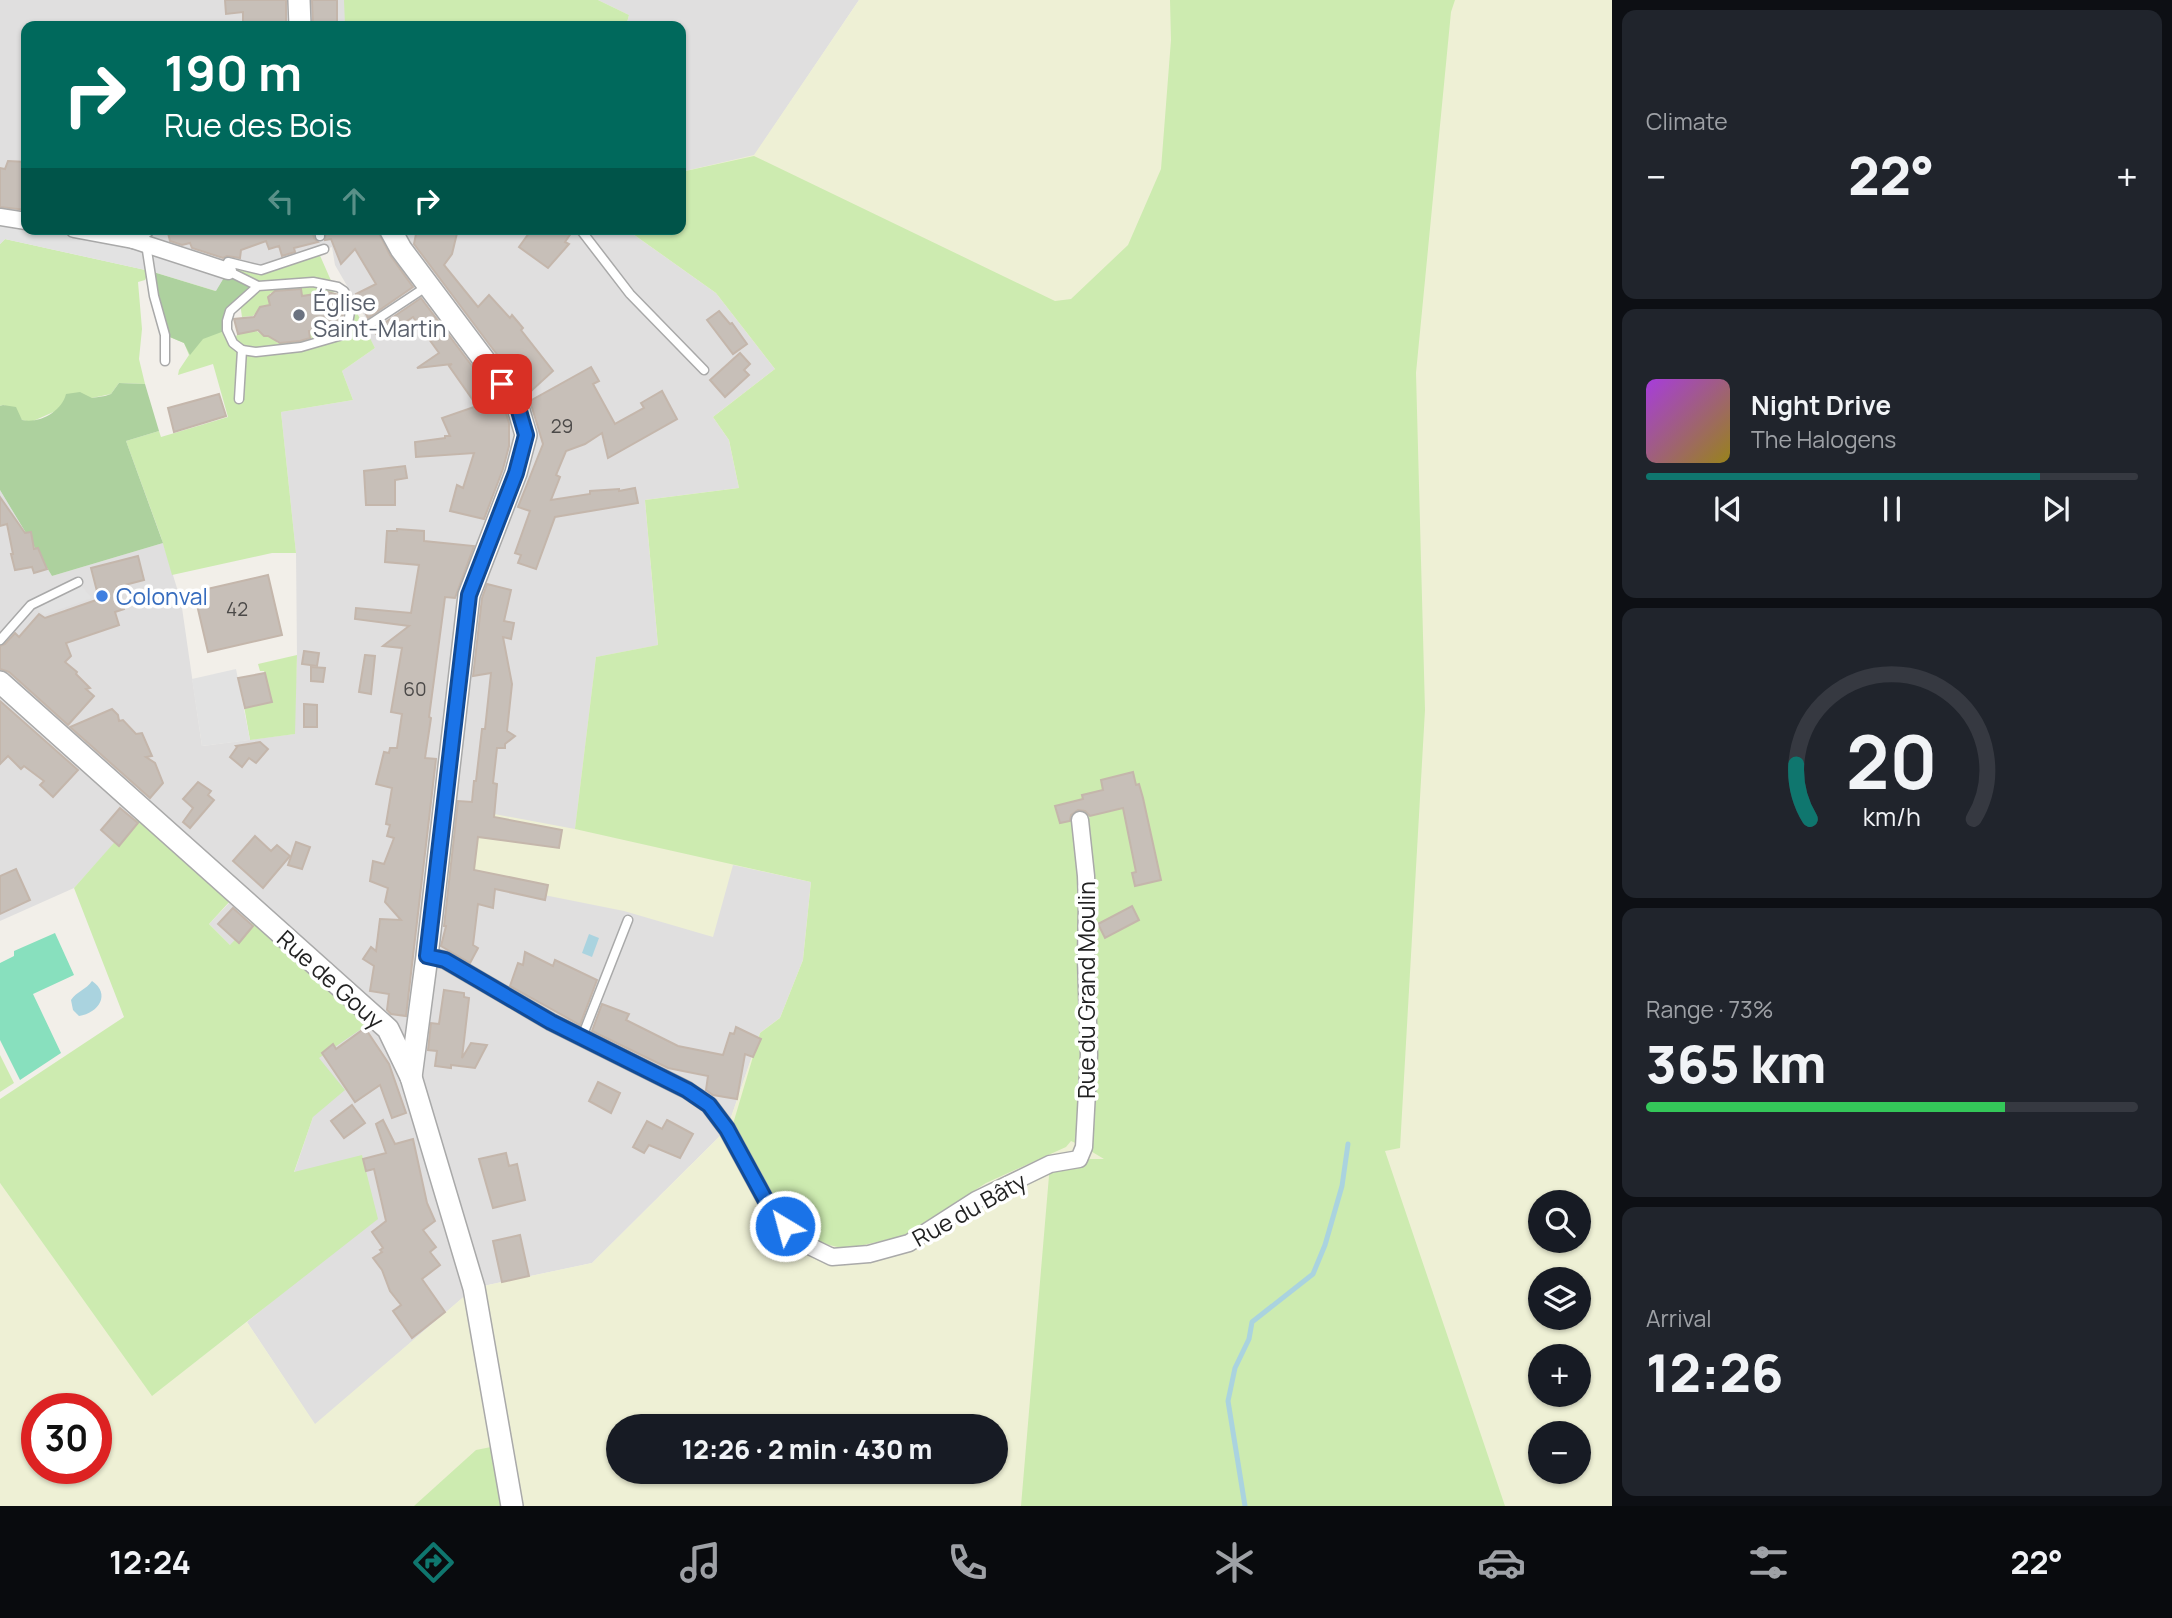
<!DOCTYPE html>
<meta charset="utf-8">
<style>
:root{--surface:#171b24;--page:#20242c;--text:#f1f3f6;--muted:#9ea1a6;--line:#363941;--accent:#0f766e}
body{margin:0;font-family:Manrope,sans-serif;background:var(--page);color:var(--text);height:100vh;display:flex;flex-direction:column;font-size:26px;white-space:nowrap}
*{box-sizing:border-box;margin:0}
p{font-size:23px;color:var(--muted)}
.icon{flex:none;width:38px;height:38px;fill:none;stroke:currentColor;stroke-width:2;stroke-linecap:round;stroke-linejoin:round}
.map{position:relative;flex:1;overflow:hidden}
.drawer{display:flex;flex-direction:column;gap:10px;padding:10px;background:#0d0f14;width:560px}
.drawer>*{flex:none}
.guide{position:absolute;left:21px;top:21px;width:665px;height:214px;border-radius:14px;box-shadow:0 2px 5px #0004;background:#00695c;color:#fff;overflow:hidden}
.tools{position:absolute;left:1528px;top:1190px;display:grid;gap:14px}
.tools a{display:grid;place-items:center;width:63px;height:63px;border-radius:50%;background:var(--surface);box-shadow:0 2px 5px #0004;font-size:35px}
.speed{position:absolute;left:21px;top:1393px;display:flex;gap:14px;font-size:35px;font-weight:700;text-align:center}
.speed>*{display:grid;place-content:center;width:91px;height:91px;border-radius:50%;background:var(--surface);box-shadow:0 2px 5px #0004;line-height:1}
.speed .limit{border:10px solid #d22;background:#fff;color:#111}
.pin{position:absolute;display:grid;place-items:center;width:60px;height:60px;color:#fff;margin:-30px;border-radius:14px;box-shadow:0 4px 10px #0006}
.me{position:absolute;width:77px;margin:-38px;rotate:323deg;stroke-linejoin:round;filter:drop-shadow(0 0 5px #0008)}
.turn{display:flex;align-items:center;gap:24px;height:147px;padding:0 28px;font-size:32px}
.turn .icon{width:91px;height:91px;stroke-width:2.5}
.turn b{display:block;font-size:49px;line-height:60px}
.lanes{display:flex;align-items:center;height:66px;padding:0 28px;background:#0003;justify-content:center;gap:35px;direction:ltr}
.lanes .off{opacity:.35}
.big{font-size:52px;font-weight:800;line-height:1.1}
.drawer .tile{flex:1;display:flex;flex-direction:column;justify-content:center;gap:10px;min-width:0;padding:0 24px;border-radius:14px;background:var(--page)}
.drawer .dial{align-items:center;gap:0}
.dial svg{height:182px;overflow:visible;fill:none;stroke:var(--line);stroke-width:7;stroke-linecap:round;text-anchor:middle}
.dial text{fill:var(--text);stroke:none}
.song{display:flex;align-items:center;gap:21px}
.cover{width:84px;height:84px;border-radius:10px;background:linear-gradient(135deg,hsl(280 70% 55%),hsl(50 70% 35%))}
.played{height:7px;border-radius:4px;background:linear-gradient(90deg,var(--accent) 80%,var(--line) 80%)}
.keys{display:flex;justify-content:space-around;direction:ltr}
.heat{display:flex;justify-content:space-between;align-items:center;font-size:38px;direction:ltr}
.charge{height:10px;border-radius:5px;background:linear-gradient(90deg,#34c759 73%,var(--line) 0)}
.trip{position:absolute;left:606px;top:1414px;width:402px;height:70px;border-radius:35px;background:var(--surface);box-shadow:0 2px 5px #0004;font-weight:800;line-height:70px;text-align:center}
.tab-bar{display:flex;height:112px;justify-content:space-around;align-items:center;background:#090b0e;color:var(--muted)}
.tab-bar .icon{width:49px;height:49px}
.tab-bar .current{color:var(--accent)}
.tab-bar b{font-size:32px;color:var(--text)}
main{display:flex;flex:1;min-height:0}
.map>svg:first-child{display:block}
.residential{fill:#e0dfdf}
.farmland{fill:#eef0d5;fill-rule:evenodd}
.grass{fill:#cdebb0}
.forest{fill:#add19e}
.pitch{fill:#88e0be}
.parking{fill:#e2e2e2}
.water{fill:#aad3df}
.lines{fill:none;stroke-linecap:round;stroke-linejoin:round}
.stream{stroke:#aad3df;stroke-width:5}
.building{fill:#c7bfb8;stroke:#c4b6ab;stroke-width:2}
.service-casing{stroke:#a9a9a9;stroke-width:11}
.minor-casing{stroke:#a9a9a9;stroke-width:19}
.tertiary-casing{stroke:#a9a9a9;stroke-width:24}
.service{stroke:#fff;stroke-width:8}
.minor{stroke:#fff;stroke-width:16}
.tertiary{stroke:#fff;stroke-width:21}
.route-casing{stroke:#114b97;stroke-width:18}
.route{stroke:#1a73e8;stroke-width:12}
.worship-dot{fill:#6b7280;stroke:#fff;stroke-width:2.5}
.shop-dot{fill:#3f7fe0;stroke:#fff;stroke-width:2.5}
.labels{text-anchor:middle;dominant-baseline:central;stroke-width:7;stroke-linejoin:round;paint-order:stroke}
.number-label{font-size:19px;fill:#4b4948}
.worship-label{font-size:23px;fill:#5b616d;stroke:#fff;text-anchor:start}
.shop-label{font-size:23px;fill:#366cbe;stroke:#fff;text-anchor:start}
.street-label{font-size:23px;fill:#222;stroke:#fff}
</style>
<main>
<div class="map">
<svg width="1612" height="1506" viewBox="0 0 1612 1506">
<rect width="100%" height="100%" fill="#f2efe9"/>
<!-- residential -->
<g class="residential">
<polygon points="0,0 444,0 407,26 26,26 26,221 0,217"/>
<polygon points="598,0 859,0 754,156 681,172 681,26 626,26 629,15"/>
<polygon points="74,229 626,229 716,293 775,369 713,417 729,440 739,488 645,500 658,645 576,829 811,882 803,960 780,1018 760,1033 727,1129 592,1263 474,1288 315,1425 247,1322 317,1264 294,1173 313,1117 283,1015 260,914 231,946 209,924 231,901 137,818 74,888 0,921 0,490 52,576 163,543 181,601 202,746 294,734 297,655 296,553 281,412 353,400 342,371 375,348 364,328 368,322 335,265 332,247 261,270 224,270"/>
</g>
<!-- farmland -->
<path class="farmland" d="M859 0H1612V1506H0V1183L152 1395 247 1322 315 1424 474 1288 592 1263 727 1129 760 1033 780 1018 803 960 811 882 733 865 713 937 624 911 544 895 447 881 457 807 575 829 596 657 658 645 645 500 739 488 729 440 713 417 775 369 716 293 626 229H681V172L754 155ZM1540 1202H1578V1241H1540ZM1540 1279H1578V1318H1540ZM1540 1356H1578V1395H1540ZM37 1409H96V1468H37ZM618 1426H996V1472H618ZM1540 1433H1578V1472H1540Z"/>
<!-- grass -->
<g class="grass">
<polygon points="344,0 598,0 629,15 626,26 345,26"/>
<polygon points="1170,0 1455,0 1451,12 1416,373 1425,710 1400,1148 1385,1151 1505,1506 1021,1506 1050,1164 1079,1159 1104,1159 1084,1147 1071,1141 1066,1147 986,1183 903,1236 846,1249 821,1243 779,1205 733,1124 760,1033 780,1018 803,960 811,882 575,829 596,657 658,645 645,500 739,488 729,440 713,417 775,369 716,293 626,229 681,229 681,172 754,156 1055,301 1071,299 1128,245 1161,169 1171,40"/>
<polygon points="5,239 150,271 228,271 234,263 262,270 318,251 336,292 302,297 300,289 270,293 271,306 260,308 253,316 242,317 240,303 227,321 233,342 238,333 255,330 264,336 275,334 277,343 308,339 307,330 341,325 342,332 350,312 355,309 375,348 342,371 353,400 281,412 296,553 272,553 172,575 161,537 126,441 159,431 161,437 228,417 213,364 178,375 179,370 189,355 184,343 165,335 149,272 145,280 138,282 142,329 139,359 145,384 119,383 111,394 64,404 58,410 31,422 22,420 18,414 4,405 0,406 0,244"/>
<polygon points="297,655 295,734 250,740 244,706 271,700 264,671 260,671 258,664"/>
<polygon points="136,818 231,900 209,924 230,945 254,920 367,1025 319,1058 345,1090 313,1117 294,1172 362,1155 378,1219 152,1396 0,1183 0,1099 124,1017 74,888"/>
<polygon points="0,1055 14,1083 0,1092"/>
<polygon points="501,1445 512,1506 414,1506 476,1450"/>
</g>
<!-- forest -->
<g class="forest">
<polygon points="150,271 215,291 228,271 258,286 230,311 227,330 203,339 190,355 184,343 165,335"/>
<path d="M119 383 145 384 159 431 126 441 163 543 52 576 0 490V406L3 405 16 407 22 420C40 424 62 411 66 394L80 392 92 398 105 396 111 394Z"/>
</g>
<!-- pitch -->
<polygon class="pitch" points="55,933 74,975 33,994 61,1053 20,1080 0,1040 0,963 14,956 14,951"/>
<!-- parking -->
<g class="parking">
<polygon points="0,217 26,221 26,229 74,229 228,271 216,291 150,271 5,239 0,244"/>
<polygon points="78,582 92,598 44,615 31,605"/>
<polygon points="236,669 250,740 202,746 192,679"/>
</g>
<!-- water -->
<g class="water">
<polygon points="589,934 599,938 592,957 582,953"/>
<path d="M92 981C111 994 99 1013 79 1016L73 1010 71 1000C77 991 86 990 92 981Z"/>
</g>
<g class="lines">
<!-- stream -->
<polyline class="stream" points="1245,1506 1228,1401 1235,1368 1249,1339 1252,1322 1313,1274 1325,1245 1342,1186 1348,1144"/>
</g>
<!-- building -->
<g class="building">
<polygon points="225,0 286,0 286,26 243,26 243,12 226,14"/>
<polygon points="312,0 337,0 337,26 313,26"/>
<polygon points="8,161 26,162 26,210 0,207 0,168 5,169"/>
<polygon points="167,229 312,229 314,238 318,242 294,248 295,252 282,256 279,246 269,249 266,241 241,250 240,258 227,256 223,258 192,248 190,243 182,245 170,241"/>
<polygon points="326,229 377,229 390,255 413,287 368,318 356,294 376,284 355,249 341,264 331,239 325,240"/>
<polygon points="417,229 458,229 452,254 444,265 478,307 489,295 510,318 512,315 523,328 521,330 553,371 530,392 513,368 510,371 489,344 414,244"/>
<polygon points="532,229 574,229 565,242 569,244 548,268 519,247"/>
<polygon points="301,289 302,296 328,292 339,295 343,314 341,326 309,331 310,338 300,341 280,343 268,336 264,336 258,330 238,334 234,319 254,317 260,307 270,305 268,297 275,291"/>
<polygon points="421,298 505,410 509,423 509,446 503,469 484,519 450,511 457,485 463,488 474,453 416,457 415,442 445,438 445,436 450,436 442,418 477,406 449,366 452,364 417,368 439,353 413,317 389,333 387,330 376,334 374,330"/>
<polygon points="719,311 730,324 732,323 747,344 733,354 707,320"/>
<polygon points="740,353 750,364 744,370 749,375 725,397 710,380"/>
<polygon points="591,367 599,381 593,384 615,424 644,408 641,403 662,391 677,419 608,458 602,433 585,444 566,451 556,475 560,477 551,500 590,494 590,491 619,489 619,491 635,488 638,503 555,517 536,569 518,563 521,555 515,553 530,511 518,507 543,444 530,401"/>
<polygon points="219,394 226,416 174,432 168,408"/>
<polygon points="405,466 407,478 395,480 395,505 366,505 364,471"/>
<polygon points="0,497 25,533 31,532 34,549 38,548 47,569 34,573 32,567 15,570 11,554 13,554 7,524 0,526"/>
<polygon points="397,529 424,531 424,541 474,546 455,598 445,597 429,717 431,718 425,758 436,759 406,1016 391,1014 387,1010 389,994 370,991 374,966 363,959 371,947 376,951 380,919 401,920 385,902 388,888 370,881 373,861 384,864 394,838 387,836 390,825 386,824 392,788 376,784 384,752 389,753 390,748 397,748 402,714 391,712 402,648 383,646 409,626 355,619 356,608 411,613 419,565 385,562 387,531 397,531"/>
<polygon points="138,556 144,580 117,587 124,609 115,612 119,625 66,643 71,656 65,662 77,672 76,674 90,688 86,689 94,696 68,725 9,672 0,669 0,646 5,644 15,633 19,637 39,614 45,618 99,599 91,568"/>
<polygon points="268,575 282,635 208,652 194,592"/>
<polygon points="487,584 511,590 504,621 514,623 511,639 503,637 512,684 507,731 515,736 505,744 505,748 497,748 493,783 497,784 494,817 562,830 559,848 478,837 474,870 548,885 545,900 495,889 493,908 478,904 473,945 478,948 470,963 441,946 446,926 444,926 458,801 472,802 474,781 476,781 482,729 485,729 491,673 473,676 482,598"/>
<polygon points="304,651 319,653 317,666 302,664"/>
<polygon points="365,655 375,656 371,694 359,692"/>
<polygon points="311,667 325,668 323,682 311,681"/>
<polygon points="265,673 272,702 245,708 238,678"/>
<polygon points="0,701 78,770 53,797 40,785 44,781 24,766 21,769 8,756 0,764"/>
<polygon points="304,704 317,705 317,727 304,727"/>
<polygon points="112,709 118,715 119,721 123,720 136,734 142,733 152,756 146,757 155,763 163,783 150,798 70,727"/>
<polygon points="260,742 268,749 256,763 249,758 242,767 230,757 237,747 236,746"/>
<polygon points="1133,772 1136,785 1139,784 1143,798 1161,880 1135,886 1132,873 1136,872 1123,808 1090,816 1085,811 1078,810 1071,815 1070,821 1060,823 1055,806 1083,799 1082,795 1103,790 1101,780"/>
<polygon points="198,782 211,791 208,795 214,800 190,828 183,822 193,808 183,799"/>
<polygon points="120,808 138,823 119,846 101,830"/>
<polygon points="255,836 271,851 277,845 290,856 263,888 233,861"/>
<polygon points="296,842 310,847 302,869 288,865"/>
<polygon points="16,869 30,900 0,914 0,876"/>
<polygon points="1132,906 1139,920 1105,938 1098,924"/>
<polygon points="233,908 253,926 239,943 218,924"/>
<polygon points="525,952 553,966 555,960 597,980 580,1025 510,986 518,963 523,965"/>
<polygon points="444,990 464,993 464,997 469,998 462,1058 471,1043 487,1045 475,1068 451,1065 451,1068 435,1066 437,1051 428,1050 431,1023 439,1024"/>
<polygon points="602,1004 629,1014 626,1020 678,1046 723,1055 730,1033 734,1034 736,1027 761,1039 753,1057 745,1054 737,1099 713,1095 706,1090 708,1076 668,1068 592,1031"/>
<polygon points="365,1028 389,1064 406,1113 392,1118 380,1085 355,1102 322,1053 333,1044 336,1049"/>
<polygon points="598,1082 620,1093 611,1113 589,1101"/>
<polygon points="352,1105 365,1123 344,1138 331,1121"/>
<polygon points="383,1120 395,1144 413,1139 427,1203 435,1221 423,1230 436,1247 430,1252 440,1265 422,1279 445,1312 412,1338 393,1311 401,1305 390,1291 382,1270 373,1258 382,1252 380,1250 383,1248 372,1232 386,1221 374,1169 366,1171 363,1159 386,1153 376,1124"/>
<polygon points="667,1120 693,1134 680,1158 649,1145 644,1153 633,1147 647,1121 662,1129"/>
<polygon points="506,1153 509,1166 517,1164 525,1200 493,1208 479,1159"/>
<polygon points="520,1235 529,1276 502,1282 493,1241"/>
</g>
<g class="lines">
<!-- service casing -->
<g class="service-casing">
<g id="service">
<polyline points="319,229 320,236"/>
<polyline points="580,229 630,294 704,370"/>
<polyline points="146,244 154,296 165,335 165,361"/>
<polyline points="224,270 228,262 261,270 324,249"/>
<polyline points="228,271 258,286 313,282 338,287 344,291 349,301 350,312 347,329 339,336 301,347 256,352 242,350 233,343 227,330 227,321 230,311 258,286"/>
<polyline points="364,328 426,287"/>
<polyline points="239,399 242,350"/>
<polyline points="0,640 31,605 78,582"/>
<polyline points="582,1037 628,920"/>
</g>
</g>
<!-- minor casing -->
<g class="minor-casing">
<g id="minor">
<polyline points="0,217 26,221"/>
<polyline points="74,229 133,240 146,229"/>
<polyline points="133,240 228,271"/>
<polyline points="427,956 445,960 551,1022 687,1090 709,1105 727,1129 771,1210 799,1241 832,1257 869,1254 909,1243 976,1200 1050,1164 1079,1159 1084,1147 1089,1055 1086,958 1087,903 1086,876 1080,820"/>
</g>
</g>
<!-- tertiary casing -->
<g class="tertiary-casing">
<g id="tertiary">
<polyline points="299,0 300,26"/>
<polyline points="390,229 401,249 517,404 526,435 516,473 469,595 427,956 411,1077"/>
<polyline points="0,682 388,1029 411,1077 474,1288 512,1506"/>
</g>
</g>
<!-- service -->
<use href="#service" class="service"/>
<!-- minor -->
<use href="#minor" class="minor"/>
<!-- tertiary -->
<use href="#tertiary" class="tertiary"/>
</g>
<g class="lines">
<!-- route casing -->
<g class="route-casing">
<polyline id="route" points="502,384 517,404 526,435 516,473 469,595 427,956 445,960 551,1022 687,1090 709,1105 727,1129 771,1210 785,1226"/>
</g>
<!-- route -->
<use href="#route" class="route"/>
</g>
<!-- markers -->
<circle class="worship-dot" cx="299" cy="315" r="7"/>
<circle class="shop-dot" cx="102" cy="596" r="7"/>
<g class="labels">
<!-- number labels -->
<g class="number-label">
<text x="562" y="426">29</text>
<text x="237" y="609">42</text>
<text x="415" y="689">60</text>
</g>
<!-- worship labels -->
<g class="worship-label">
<text x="313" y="302">Église<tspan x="313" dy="26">Saint-Martin</tspan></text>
</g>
<!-- shop labels -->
<g class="shop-label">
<text x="116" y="596">Colonval</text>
</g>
<!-- street labels -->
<g class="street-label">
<text transform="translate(331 979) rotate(42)">Rue de Gouy</text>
<text transform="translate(1086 990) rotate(-90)">Rue du Grand Moulin</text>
<text transform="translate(969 1209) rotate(-29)">Rue du Bâty</text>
</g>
</g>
</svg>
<div class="tools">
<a><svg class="icon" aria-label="search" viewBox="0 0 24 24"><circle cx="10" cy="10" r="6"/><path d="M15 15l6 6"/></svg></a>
<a><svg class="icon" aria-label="layers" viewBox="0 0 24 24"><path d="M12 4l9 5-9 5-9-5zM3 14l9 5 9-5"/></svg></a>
<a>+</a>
<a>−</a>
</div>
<div class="speed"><div class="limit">30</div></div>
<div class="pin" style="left:502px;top:384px;background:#d93025"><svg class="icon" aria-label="arrive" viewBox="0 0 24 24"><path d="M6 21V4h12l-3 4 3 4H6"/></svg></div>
<svg class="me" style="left:785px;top:1226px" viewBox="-20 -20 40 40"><circle r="17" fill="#1a73e8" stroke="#fff" stroke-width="3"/><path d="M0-11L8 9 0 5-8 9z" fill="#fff"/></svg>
<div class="trip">12:26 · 2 min · 430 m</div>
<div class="guide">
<div class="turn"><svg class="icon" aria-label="right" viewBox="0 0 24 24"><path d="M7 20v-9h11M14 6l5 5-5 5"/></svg><div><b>190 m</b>Rue des Bois</div></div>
<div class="lanes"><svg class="icon off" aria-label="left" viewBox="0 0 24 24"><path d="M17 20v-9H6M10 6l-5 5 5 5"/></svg><svg class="icon off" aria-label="ahead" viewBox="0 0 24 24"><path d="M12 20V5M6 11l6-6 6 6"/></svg><svg class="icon" aria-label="right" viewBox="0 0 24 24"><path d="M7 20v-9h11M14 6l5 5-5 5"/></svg></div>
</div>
</div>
<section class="drawer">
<div class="tile"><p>Climate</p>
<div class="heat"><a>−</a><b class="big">22°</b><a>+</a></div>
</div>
<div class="tile">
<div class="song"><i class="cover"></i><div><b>Night Drive</b><p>The Halogens</p></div></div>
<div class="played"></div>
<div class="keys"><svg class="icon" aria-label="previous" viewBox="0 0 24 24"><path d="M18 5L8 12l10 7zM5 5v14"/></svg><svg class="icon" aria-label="pause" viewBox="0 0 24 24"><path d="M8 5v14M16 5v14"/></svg><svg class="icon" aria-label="next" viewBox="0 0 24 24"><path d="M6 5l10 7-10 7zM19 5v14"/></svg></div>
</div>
<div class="tile dial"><svg viewBox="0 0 100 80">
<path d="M14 69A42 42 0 1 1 86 69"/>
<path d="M14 69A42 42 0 0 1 8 45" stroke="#0f766e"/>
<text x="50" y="56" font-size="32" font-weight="700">20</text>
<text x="50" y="72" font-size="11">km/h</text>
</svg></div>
<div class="tile"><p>Range · 73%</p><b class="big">365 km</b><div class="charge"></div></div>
<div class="tile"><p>Arrival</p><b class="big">12:26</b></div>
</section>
</main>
<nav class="tab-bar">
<b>12:24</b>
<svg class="icon current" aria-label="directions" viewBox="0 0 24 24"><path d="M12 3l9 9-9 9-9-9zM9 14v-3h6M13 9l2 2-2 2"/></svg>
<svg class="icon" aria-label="music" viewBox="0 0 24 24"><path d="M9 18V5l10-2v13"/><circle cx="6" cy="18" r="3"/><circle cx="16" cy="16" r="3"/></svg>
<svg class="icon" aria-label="phone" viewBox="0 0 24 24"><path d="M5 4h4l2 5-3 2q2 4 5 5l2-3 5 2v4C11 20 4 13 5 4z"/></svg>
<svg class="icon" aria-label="climate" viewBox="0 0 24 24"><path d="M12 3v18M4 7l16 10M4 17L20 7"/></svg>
<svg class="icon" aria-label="car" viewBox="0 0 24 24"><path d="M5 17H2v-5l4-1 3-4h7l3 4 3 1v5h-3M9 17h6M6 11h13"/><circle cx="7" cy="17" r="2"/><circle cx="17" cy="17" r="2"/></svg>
<svg class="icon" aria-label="filters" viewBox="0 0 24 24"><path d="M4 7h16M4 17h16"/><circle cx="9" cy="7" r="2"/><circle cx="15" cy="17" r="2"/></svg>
<b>22°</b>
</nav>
